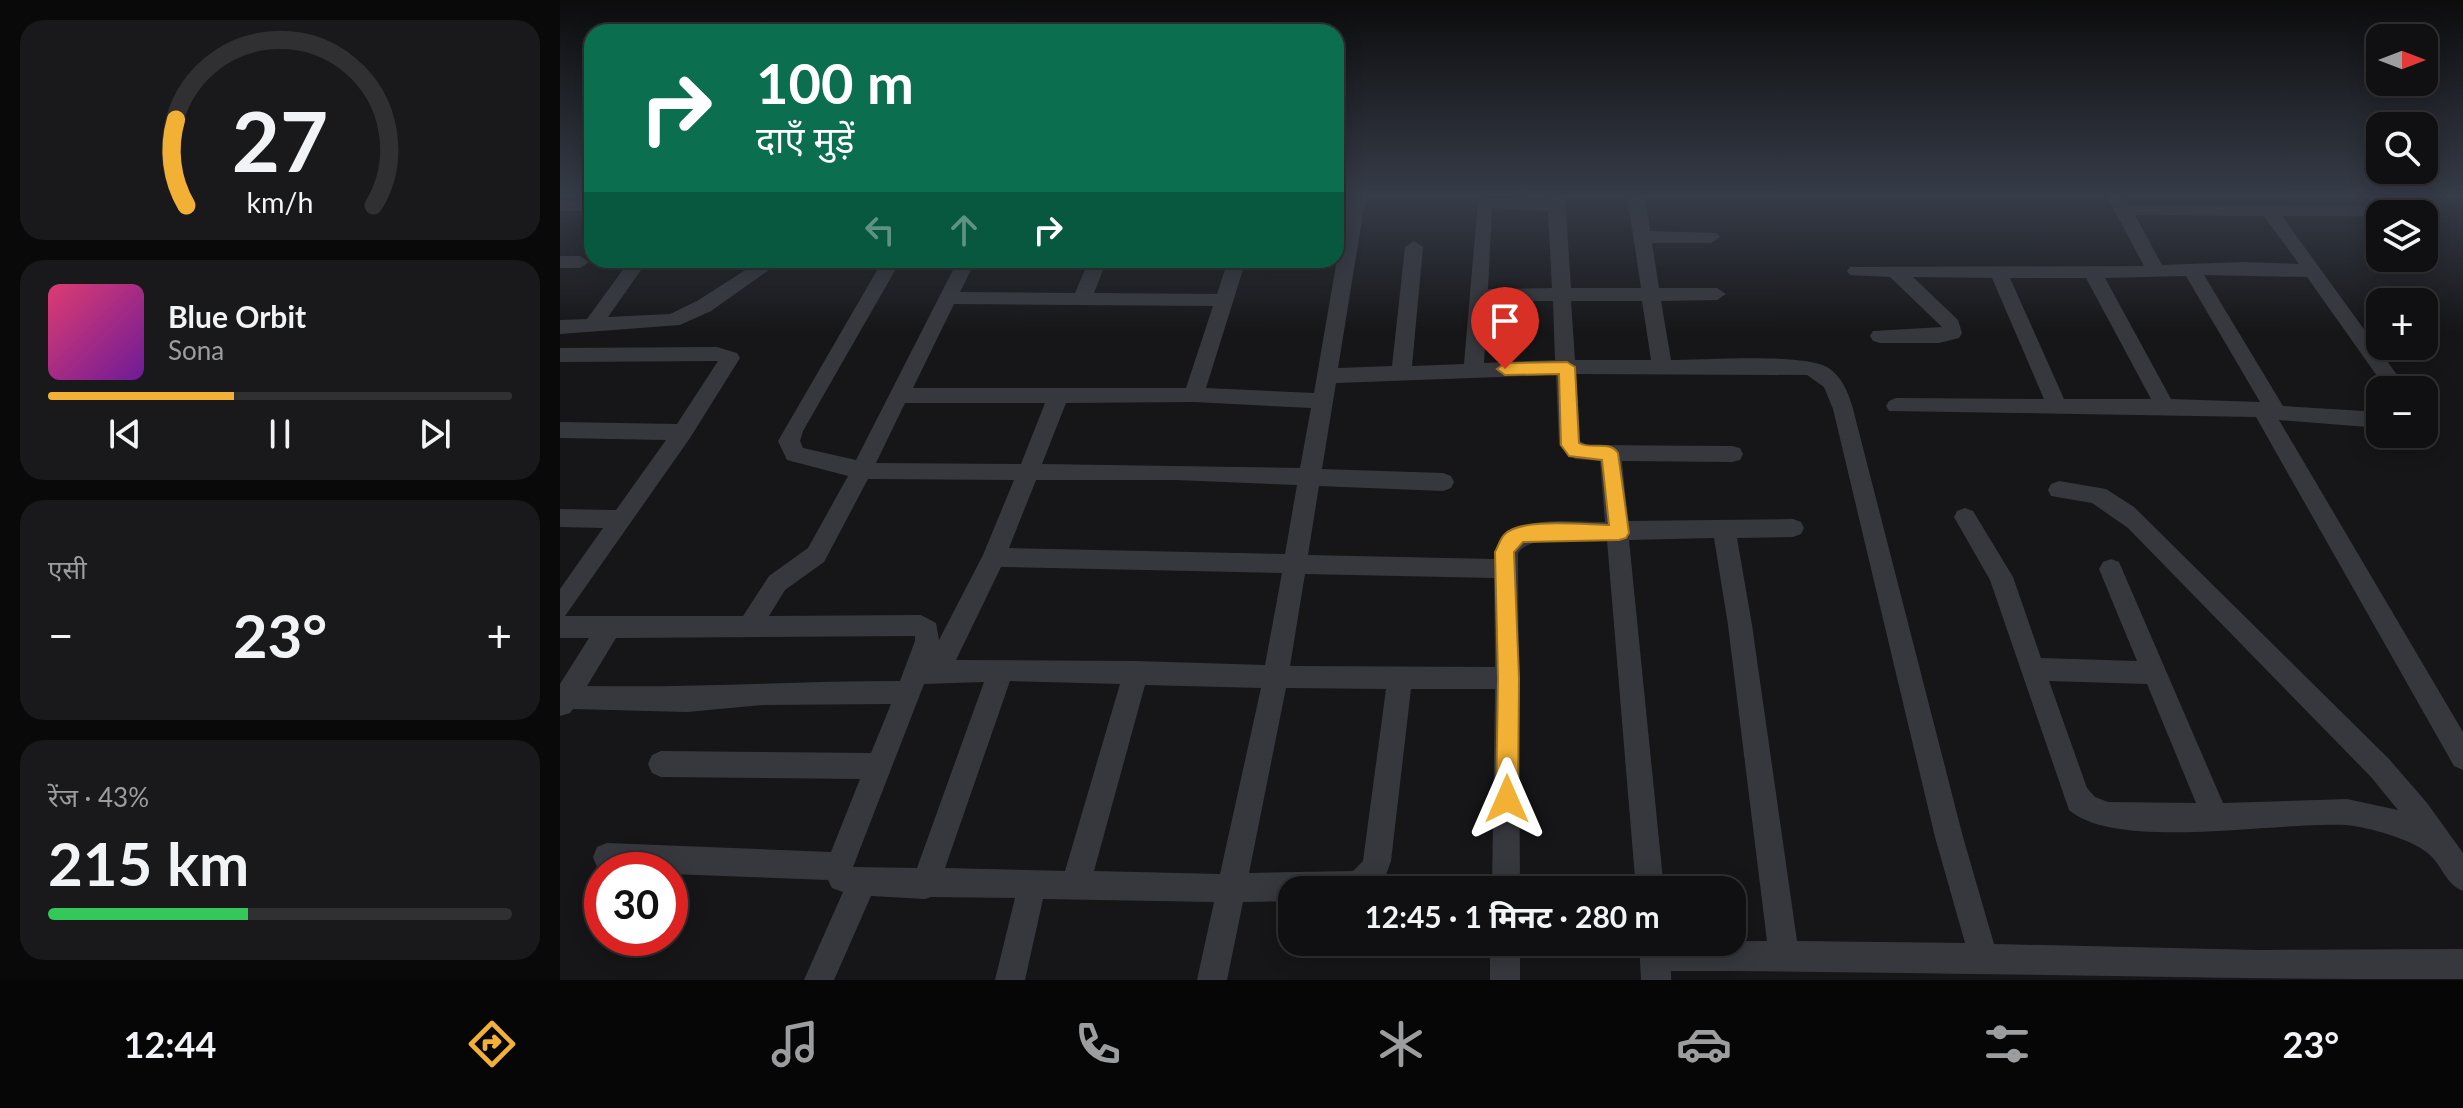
<!DOCTYPE html>
<html lang="hi">
<meta charset="utf-8">
<style>
:root{--surface:#101012;--page:#19191b;--text:#f1f3f6;--muted:#9c9d9f;--line:#303032;--accent:#f2b134}
body{margin:0;font-family:Lato,"Noto Sans Devanagari",sans-serif;background:var(--page);color:var(--text);height:100vh;display:flex;flex-direction:column;font-size:30px;white-space:nowrap}
*{box-sizing:border-box;margin:0}
p{font-size:26px;color:var(--muted)}
.icon{flex:none;width:44px;height:44px;fill:none;stroke:currentColor;stroke-width:2;stroke-linecap:round;stroke-linejoin:round}
.map{position:relative;flex:1;overflow:hidden}
.panel{display:flex;flex-direction:column;gap:20px;padding:20px;background:#09090a;width:560px}
.panel>*{flex:none}
.hud{position:absolute;left:24px;top:24px;width:760px;height:244px;border-radius:24px;box-shadow:0 4px 20px #0003,0 0 0 2px var(--line);background:#0b6e4f;color:#fff;overflow:hidden}
.needle{width:52px;rotate:90deg}
.controls{position:absolute;left:1806px;top:24px;display:grid;gap:16px}
.controls a{display:grid;place-items:center;width:72px;height:72px;border-radius:16px;background:var(--surface);box-shadow:0 4px 20px #0003,0 0 0 2px var(--line);font-size:40px}
.speed{position:absolute;left:24px;top:852px;display:flex;gap:16px;font-size:40px;font-weight:700;text-align:center}
.speed>*{display:grid;place-content:center;width:104px;height:104px;border-radius:50%;background:var(--surface);box-shadow:0 4px 20px #0003,0 0 0 2px var(--line);line-height:1}
.speed .limit{border:12px solid #d22;background:#fff;color:#111}
.pin{position:absolute;display:grid;place-items:center;width:68px;height:68px;color:#fff;margin:-82px -34px;border-radius:50% 50% 50% 0;rotate:-45deg;box-shadow:0 0 8px #0007}
.pin .icon{rotate:45deg}
.me{position:absolute;width:88px;margin:-44px;rotate:0deg;stroke-linejoin:round;filter:drop-shadow(0 0 6px #0008)}
.turn{display:flex;align-items:center;gap:28px;height:168px;padding:0 40px;font-size:36px}
.turn .icon{width:104px;height:104px;stroke-width:2.5}
.turn b{display:block;font-size:56px;line-height:68px}
.lanes{display:flex;align-items:center;height:76px;padding:0 40px;background:#0003;justify-content:center;gap:40px;direction:ltr}
.lanes .off{opacity:.35}
.big{font-size:60px;font-weight:700;line-height:1.1}
.panel .widget{flex:1;display:flex;flex-direction:column;justify-content:center;gap:12px;min-width:0;padding:0 28px;border-radius:24px;background:var(--page)}
.panel .dial{align-items:center;gap:0}
.dial svg{height:208px;overflow:visible;fill:none;stroke:var(--line);stroke-width:7;stroke-linecap:round;text-anchor:middle}
.dial text{fill:var(--text);stroke:none}
.song{display:flex;align-items:center;gap:24px}
.cover{width:96px;height:96px;border-radius:12px;background:linear-gradient(135deg,hsl(340 70% 55%),hsl(280 70% 35%))}
.played{height:8px;border-radius:4px;background:linear-gradient(90deg,var(--accent) 40%,var(--line) 40%)}
.keys{display:flex;justify-content:space-around;direction:ltr}
.heat{display:flex;justify-content:space-between;align-items:center;font-size:44px;direction:ltr}
.charge{height:12px;border-radius:6px;background:linear-gradient(90deg,#34c759 43%,var(--line) 0)}
.trip{position:absolute;left:718px;top:876px;width:468px;height:80px;border-radius:24px;background:var(--surface);box-shadow:0 4px 20px #0003,0 0 0 2px var(--line);font-weight:700;line-height:80px;text-align:center}
.tab-bar{display:flex;height:128px;justify-content:space-around;align-items:center;background:#060607;color:var(--muted)}
.tab-bar .icon{width:56px;height:56px}
.tab-bar .on{color:var(--accent)}
.tab-bar b{font-size:36px;color:var(--text)}
main{display:flex;flex:1;min-height:0}
.map>svg:first-child{display:block}
.lines{fill:none;stroke-linecap:round;stroke-linejoin:round}
.minor{fill:#37383d;fill-rule:evenodd}
.route{fill:#f2b134;stroke:#9d7322;stroke-width:2}
</style>
<main>
<section class="panel">
<div class="widget dial"><svg viewBox="0 0 100 80">
<path d="M14 69A42 42 0 1 1 86 69"/>
<path d="M14 69A42 42 0 0 1 10 36" stroke="#f2b134"/>
<text x="50" y="56" font-size="32" font-weight="700">27</text>
<text x="50" y="72" font-size="11">km/h</text>
</svg></div>
<div class="widget">
<div class="song"><i class="cover"></i><div><b>Blue Orbit</b><p>Sona</p></div></div>
<div class="played"></div>
<div class="keys"><svg class="icon" aria-label="previous" viewBox="0 0 24 24"><path d="M18 5L8 12l10 7zM5 5v14"/></svg><svg class="icon" aria-label="pause" viewBox="0 0 24 24"><path d="M8 5v14M16 5v14"/></svg><svg class="icon" aria-label="next" viewBox="0 0 24 24"><path d="M6 5l10 7-10 7zM19 5v14"/></svg></div>
</div>
<div class="widget"><p>एसी</p>
<div class="heat"><a>−</a><b class="big">23°</b><a>+</a></div>
</div>
<div class="widget"><p>रेंज · 43%</p><b class="big">215 km</b><div class="charge"></div></div>
</section>
<div class="map">
<svg width="1903" height="980" viewBox="0 0 1903 980">
<rect width="100%" height="100%" fill="#161618"/>
<g class="lines">
<!-- minor -->
<g class="minor">
<path d="M788 195H806L778 368 832 366 845 247 854 241 863 247 852 366 904 364 918 201 933 198 988 200 987 195H1005L1011 288H1081L1067 195H1085L1090 231 1157 233 1160 237 1151 243H1092L1099 288H1157L1166 294 1157 300 1101 301 1111 360C1145 360 1241 353 1267 367 1282 376 1289 394 1293 409L1403 837 1434 944 1699 950 1903 949V979C1638 980 1374 971 1111 971V980H1081L1079 942 1207 941 1168 625 1154 538 1069 540 1104 890H1076L1047 540C1025 540 970 534 958 553L960 890H932L935 689H851L831 861 824 880 815 890H732V901L683 902 667 980H637L654 902 483 899 465 980H435L455 898 371 897 365 899 311 896 274 980H244L283 892 272 888 268 880 110 874V870H44L37 867 33 857 37 847 47 843 271 852 300 779 101 777 92 773 88 764 92 755 101 751 311 753 331 704 203 705 127 712 13 709 10 713 0 716V684L29 638H0V589L43 528 0 527V509L56 510 106 440 0 438V422L117 424 158 361 0 362V348L157 347 177 353 180 358 130 438 5 616H183L209 576 248 548 288 476 227 460 218 441 323 260H341L243 431 240 441 243 448 296 460 398 260H416L400 292 515 293 529 260H547L534 293 657 294 668 260H686L646 388 754 393ZM932 208 988 211 992 288 928 289ZM928 301H993L995 360 924 363ZM1011 301H1082L1091 360H1015ZM394 304 653 306 626 388H353ZM1016 374 1247 375 1264 387 1273 409 1375 837 1405 943 1237 941 1192 625 1177 538 1233 537 1241 534 1244 528 1241 522 1233 519 1068 521 1062 461 1172 462 1180 460 1183 454 1180 448 1172 446 1027 445 1020 441ZM996 375 999 445 1015 459 1040 461 1045 522C1013 522 970 515 944 536L934 559 748 555 759 486 883 491 891 488 894 482 891 476 883 473 762 469 776 383ZM634 402 751 408 740 468 482 464 506 403ZM345 403H485L461 464 316 463ZM308 479 454 480 423 555 379 640 376 623 361 615 209 616 225 590 264 562ZM476 480H616L737 485 725 554 449 548ZM441 567 722 573 705 665 576 661 396 660ZM745 574 934 578 935 667 730 666ZM350 636H355V641L340 681C236 681 132 688 27 686L56 638ZM450 681 560 684 505 871 385 868ZM424 682 357 868 293 867 364 684ZM585 685 701 688 660 874 534 871ZM726 688 826 689 803 861 793 871 689 873Z"/>
<path d="M1546 195H1564L1569 205 1812 206 1807 195H1825L1833 207 1814 216H1722L1848 390H1827L1747 277 1644 275 1723 406 1820 412V428L1719 420 1903 732V770L1894 766 1696 417 1329 411 1326 406 1329 401 1336 398 1484 399 1432 278 1353 277 1398 320 1402 333 1399 338 1379 343H1320L1313 341 1310 336 1313 331 1382 327 1330 277 1290 275 1287 271 1290 267 1584 266ZM1575 215 1704 216 1739 264 1683 262 1602 265ZM1626 276 1700 402 1611 399 1545 278ZM1450 278H1526L1591 399H1504Z"/>
<rect x="0" y="201" width="32" height="10"/>
<polygon points="0,256 20,256 29,262 20,268 0,268"/>
<polygon points="70,260 88,260 48,317 110,314 137,301 201,260 223,260 151,311 120,325 0,334 0,320 27,319"/>
<path d="M1499 481 1546 489 1574 507 1829 759 1867 803 1903 853V891C1886 884 1883 868 1871 856 1856 840 1808 827 1786 825 1721 821 1557 852 1509 810L1430 580 1394 517 1397 511 1405 508 1413 511 1453 577 1481 658 1577 661 1539 569 1543 562 1551 559 1559 562 1663 803 1787 799 1838 810 1811 777 1568 528 1532 503 1491 496 1488 490 1491 484ZM1489 681 1587 684 1636 803 1548 802 1535 797 1527 788Z"/>
<rect x="930" y="942" width="30" height="38"/>
</g>
</g>
<!-- sky -->
<linearGradient id="sky" x2="0" y2="1"><stop stop-color="#0c0c0d"/><stop offset="0.59" stop-color="#363c48"/><stop offset="1" stop-color="#363c48" stop-opacity="0"/></linearGradient>
<rect width="1903" height="332" fill="url(#sky)"/>
<!-- route -->
<path class="route" d="M1007 362 1015 367 1019 443C1031 450 1050 440 1058 453L1069 533 1066 538 1059 540 963 542 954 552 959 678 958 799 955 807 947 810 939 807 936 799 938 678 935 552C938 547 940 539 944 535 959 517 1026 525 1049 525L1042 460 1009 456 1001 445 999 374 945 375 937 369 945 363Z"/>
</svg>
<div class="controls">
<a><svg class="needle" viewBox="-14 -14 28 28"><path d="M0-13l5 13h-10z" fill="#e53935"/><path d="M0 13l5-13h-10z" fill="#9c9d9f"/></svg></a>
<a><svg class="icon" aria-label="search" viewBox="0 0 24 24"><circle cx="10" cy="10" r="6"/><path d="M15 15l6 6"/></svg></a>
<a><svg class="icon" aria-label="layers" viewBox="0 0 24 24"><path d="M12 4l9 5-9 5-9-5zM3 14l9 5 9-5"/></svg></a>
<a>+</a>
<a>−</a>
</div>
<div class="speed"><div class="limit">30</div></div>
<div class="pin" style="left:945px;top:369px;background:#d93025"><svg class="icon" aria-label="arrive" viewBox="0 0 24 24"><path d="M6 21V4h12l-3 4 3 4H6"/></svg></div>
<svg class="me" style="left:947px;top:799px" viewBox="-20 -20 40 40"><path d="M0-17L14 15 0 8-14 15z" fill="#f2b134" stroke="#fff" stroke-width="4"/></svg>
<div class="trip">12:45 · 1 मिनट · 280 m</div>
<div class="hud">
<div class="turn"><svg class="icon" aria-label="right" viewBox="0 0 24 24"><path d="M7 20v-9h11M14 6l5 5-5 5"/></svg><div><b>100 m</b>दाएँ मुड़ें</div></div>
<div class="lanes"><svg class="icon off" aria-label="left" viewBox="0 0 24 24"><path d="M17 20v-9H6M10 6l-5 5 5 5"/></svg><svg class="icon off" aria-label="ahead" viewBox="0 0 24 24"><path d="M12 20V5M6 11l6-6 6 6"/></svg><svg class="icon" aria-label="right" viewBox="0 0 24 24"><path d="M7 20v-9h11M14 6l5 5-5 5"/></svg></div>
</div>
</div>
</main>
<nav class="tab-bar">
<b>12:44</b>
<svg class="icon on" aria-label="directions" viewBox="0 0 24 24"><path d="M12 3l9 9-9 9-9-9zM9 14v-3h6M13 9l2 2-2 2"/></svg>
<svg class="icon" aria-label="music" viewBox="0 0 24 24"><path d="M9 18V5l10-2v13"/><circle cx="6" cy="18" r="3"/><circle cx="16" cy="16" r="3"/></svg>
<svg class="icon" aria-label="phone" viewBox="0 0 24 24"><path d="M5 4h4l2 5-3 2q2 4 5 5l2-3 5 2v4C11 20 4 13 5 4z"/></svg>
<svg class="icon" aria-label="climate" viewBox="0 0 24 24"><path d="M12 3v18M4 7l16 10M4 17L20 7"/></svg>
<svg class="icon" aria-label="car" viewBox="0 0 24 24"><path d="M5 17H2v-5l4-1 3-4h7l3 4 3 1v5h-3M9 17h6M6 11h13"/><circle cx="7" cy="17" r="2"/><circle cx="17" cy="17" r="2"/></svg>
<svg class="icon" aria-label="filters" viewBox="0 0 24 24"><path d="M4 7h16M4 17h16"/><circle cx="9" cy="7" r="2"/><circle cx="15" cy="17" r="2"/></svg>
<b>23°</b>
</nav>
